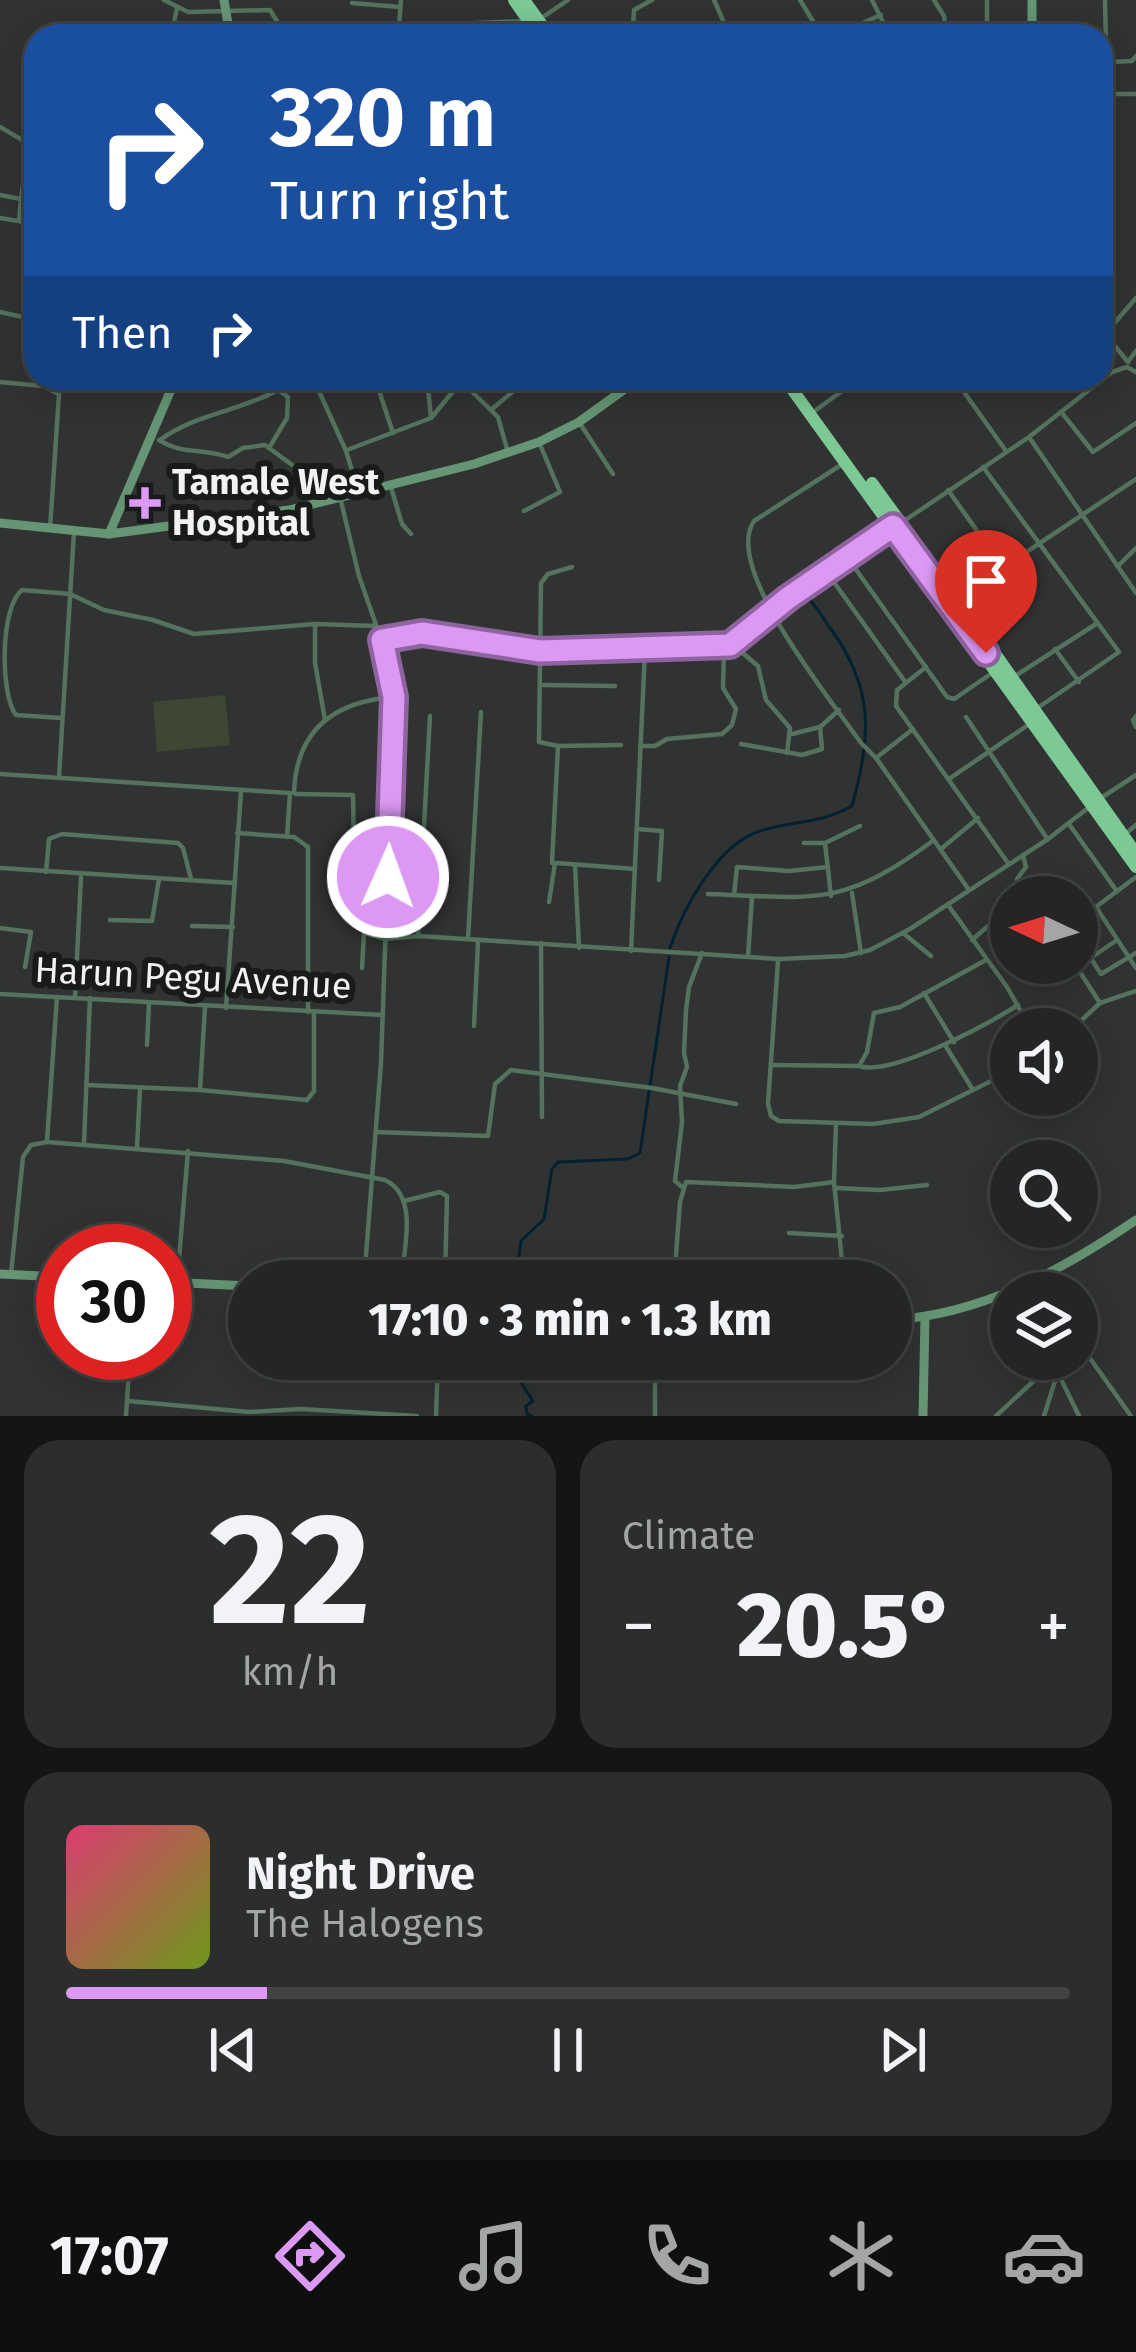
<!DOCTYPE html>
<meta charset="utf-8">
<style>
:root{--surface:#242626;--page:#2c2e2e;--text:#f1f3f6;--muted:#a3a5a7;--line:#414343;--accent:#dc99f4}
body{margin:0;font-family:"Fira Sans",sans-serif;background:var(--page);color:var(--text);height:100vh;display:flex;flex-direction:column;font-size:45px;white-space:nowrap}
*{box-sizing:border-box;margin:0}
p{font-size:39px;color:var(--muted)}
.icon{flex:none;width:66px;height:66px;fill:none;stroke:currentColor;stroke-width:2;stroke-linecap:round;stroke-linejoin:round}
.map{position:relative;height:1416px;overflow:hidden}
.side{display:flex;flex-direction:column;gap:24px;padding:24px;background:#141515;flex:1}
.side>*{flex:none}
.guide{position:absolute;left:24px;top:24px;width:1089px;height:366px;border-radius:36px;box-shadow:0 6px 30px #0003,0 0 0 3px var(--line);background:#1a4fa0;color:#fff;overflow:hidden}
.needle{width:78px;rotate:274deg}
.fabs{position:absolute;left:990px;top:876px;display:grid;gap:24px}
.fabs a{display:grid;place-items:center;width:108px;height:108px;border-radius:50%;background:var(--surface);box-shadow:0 6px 30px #0003,0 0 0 3px var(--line);font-size:60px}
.speed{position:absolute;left:36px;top:1224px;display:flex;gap:24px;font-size:60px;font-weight:700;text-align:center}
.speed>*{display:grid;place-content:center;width:156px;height:156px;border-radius:50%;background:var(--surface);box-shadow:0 6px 30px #0003,0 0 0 3px var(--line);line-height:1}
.speed .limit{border:18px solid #d22;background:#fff;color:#111}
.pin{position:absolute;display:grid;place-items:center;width:102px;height:102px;color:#fff;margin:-123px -51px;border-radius:50% 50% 50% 0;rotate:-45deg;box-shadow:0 0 12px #0007}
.pin .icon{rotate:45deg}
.me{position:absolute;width:132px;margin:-66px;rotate:2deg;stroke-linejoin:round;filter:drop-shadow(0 0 9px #0008)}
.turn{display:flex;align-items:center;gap:42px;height:252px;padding:0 48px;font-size:54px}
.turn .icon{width:156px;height:156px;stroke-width:2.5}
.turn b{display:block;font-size:84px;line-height:102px}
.then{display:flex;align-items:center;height:114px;padding:0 48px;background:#0003;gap:24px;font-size:45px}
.big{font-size:90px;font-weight:800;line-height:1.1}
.side .widget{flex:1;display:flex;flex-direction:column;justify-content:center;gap:18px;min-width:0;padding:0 42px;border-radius:36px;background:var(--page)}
.side .dial{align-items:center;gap:0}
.dial b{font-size:156px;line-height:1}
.song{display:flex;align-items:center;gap:36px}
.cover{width:144px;height:144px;border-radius:18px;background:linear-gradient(135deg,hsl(340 70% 55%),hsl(80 70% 35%))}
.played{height:12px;border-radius:6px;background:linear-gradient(90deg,var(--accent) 20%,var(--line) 20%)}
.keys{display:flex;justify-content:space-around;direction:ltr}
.heat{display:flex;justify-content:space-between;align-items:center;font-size:66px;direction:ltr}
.side .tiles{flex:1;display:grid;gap:24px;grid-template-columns:1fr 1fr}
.widget:last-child{grid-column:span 2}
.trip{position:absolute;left:228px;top:1260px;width:684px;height:120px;border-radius:60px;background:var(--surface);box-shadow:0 6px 30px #0003,0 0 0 3px var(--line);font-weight:800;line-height:120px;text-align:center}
.dock{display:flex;height:192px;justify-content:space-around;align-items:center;background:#0e0f0f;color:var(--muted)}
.dock .icon{width:84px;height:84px}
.dock .selected{color:var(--accent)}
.dock b{font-size:54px;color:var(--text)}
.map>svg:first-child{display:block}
.green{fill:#3f4734}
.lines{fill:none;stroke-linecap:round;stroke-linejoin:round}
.stream{stroke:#032131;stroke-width:3}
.street{stroke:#54725d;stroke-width:4.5}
.secondary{stroke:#659574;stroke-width:9}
.highway{stroke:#7dc996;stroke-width:12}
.route-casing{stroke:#8f639f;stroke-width:30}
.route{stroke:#dc99f4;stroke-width:21}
.poi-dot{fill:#dc99f4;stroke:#191a1a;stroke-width:4.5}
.labels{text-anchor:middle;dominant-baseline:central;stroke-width:12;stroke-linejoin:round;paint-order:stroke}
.poi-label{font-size:36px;font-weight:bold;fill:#f1f3f2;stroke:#191a1a;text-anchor:start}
.street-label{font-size:36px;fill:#f1f3f2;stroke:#191a1a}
</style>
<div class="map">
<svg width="1136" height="1416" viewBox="0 0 1136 1416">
<rect width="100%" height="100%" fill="#303332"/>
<!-- green -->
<polygon class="green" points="225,695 230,745 157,752 153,702"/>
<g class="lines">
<!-- stream -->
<g class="stream">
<path d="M670 948C683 908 718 844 760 831 794 820 817 825 852 806 871 736 875 689 830 628 823 618 817 607 808 598"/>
<polyline points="516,1281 521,1241 544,1219 552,1169 558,1162 628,1159 640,1153 669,957"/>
<polyline points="519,1359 518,1378 533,1401 526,1406 527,1414 532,1416"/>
</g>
<!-- street -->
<g class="street">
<polyline points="164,0 188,12 270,10 286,36"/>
<polyline points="714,0 730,36"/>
<polyline points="800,0 822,36"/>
<polyline points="872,0 890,36"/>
<polyline points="352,3 400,7"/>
<polyline points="543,17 568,0"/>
<polyline points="399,27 401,0"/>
<polyline points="161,36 173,27 177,8"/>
<polyline points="300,36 318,36"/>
<polyline points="390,36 399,27 409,26 524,21"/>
<polyline points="639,36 633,25 634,10 652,0"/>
<polyline points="832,36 881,15"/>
<polyline points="917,36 945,27 944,16 934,0"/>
<polyline points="987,36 987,0"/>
<polyline points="1108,62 1132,61 1136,56"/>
<polyline points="1101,94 1136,94"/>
<polyline points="0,127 29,144 21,199 0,195"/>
<polyline points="1101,128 1107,94 1105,0"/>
<polyline points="0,218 36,224"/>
<polyline points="19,221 21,199"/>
<polyline points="0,312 36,320"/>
<polyline points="1128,362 1105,334 1136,298"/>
<polyline points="1128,362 1136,351"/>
<polyline points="313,378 346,451 359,493"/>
<polyline points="375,378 393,433"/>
<polyline points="427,378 431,418 464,378"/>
<polyline points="954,378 1006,451"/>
<polyline points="0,382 43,386 59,394 50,529"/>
<polyline points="462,382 498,417 507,449"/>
<polyline points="267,396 273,379"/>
<polyline points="492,409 529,378"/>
<polyline points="816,410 860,378"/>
<polyline points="1062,413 1093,452 1136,423"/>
<polyline points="579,422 613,474"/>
<path d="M159 440C185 456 202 447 228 457L243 448 265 445 299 470"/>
<path d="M160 440C197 413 238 412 278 390L288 397 287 418 269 448"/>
<polyline points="1031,440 1136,593"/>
<polyline points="347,450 431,418"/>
<path d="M841 465 754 521C722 568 832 701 861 743L876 758"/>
<polyline points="983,467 1119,652 1036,709"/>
<polyline points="390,484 402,524 411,534"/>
<polyline points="948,490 1002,566"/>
<polyline points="340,497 359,576 390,665 394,697 381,1063 364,1281"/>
<polyline points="524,511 560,492 539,442"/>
<polyline points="901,523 1029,437 1112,372 1127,367 1136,372"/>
<polyline points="847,557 947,697 954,699 995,671"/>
<polyline points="1118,566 1136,548"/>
<polyline points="572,567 548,574 541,583 539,742 558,746 621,745"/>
<polyline points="826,571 906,683"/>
<polyline points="956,599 1136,479"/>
<polyline points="383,640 421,633 540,651 730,645 787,598 888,529"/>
<polyline points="732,644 758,666 766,700 790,728 787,753"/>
<polyline points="1055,649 1079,682"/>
<polyline points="926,667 897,690 896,706 1008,863"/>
<polyline points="1015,676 1096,624"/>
<polyline points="543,685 615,686"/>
<polyline points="1136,716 1133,720 1136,727"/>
<polyline points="966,717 1046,837"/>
<path d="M61 718 16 715C0 695 0 607 22 590L70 594 104 610 153 620 194 634 315 624"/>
<polyline points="325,720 315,663 315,624 375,626"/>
<polyline points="913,729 876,758 969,890"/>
<polyline points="792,734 820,727 839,710"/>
<polyline points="741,744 802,755 822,749 820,727"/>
<polyline points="640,746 655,746 667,739 722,734 732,725 736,709 723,688 724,647"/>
<polyline points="0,774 290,793 287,837"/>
<polyline points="59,777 74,532"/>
<polyline points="949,779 1028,725"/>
<path d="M294 793C296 731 333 702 393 697"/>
<polyline points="296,794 353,795 354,850 389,857"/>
<polyline points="1101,798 1136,775"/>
<polyline points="1069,824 1116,890"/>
<polyline points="637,829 662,831 659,880"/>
<polyline points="237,833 294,837 308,847 308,1012"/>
<polyline points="1124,835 1136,825"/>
<polyline points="804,843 825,843 860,826"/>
<polyline points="825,843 831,896"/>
<polyline points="941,849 978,818"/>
<polyline points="557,863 635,869"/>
<polyline points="575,865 579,948"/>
<polyline points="0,868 234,883"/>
<polyline points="46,872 49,839 62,834 178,843 183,848 191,879"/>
<polyline points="852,893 861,953"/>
<path d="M708 894C817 898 842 908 934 840"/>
<polyline points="734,895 737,867 789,871 828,867"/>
<polyline points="1021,897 1017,879 1026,867 1023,855"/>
<polyline points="549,902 555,863 552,863 558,746"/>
<polyline points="948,905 1007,987 1031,1029"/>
<polyline points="1096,907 1136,968"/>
<polyline points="110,920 152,921 159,879"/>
<polyline points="1077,921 1136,877"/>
<polyline points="192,926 233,927"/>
<polyline points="0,928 31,932 25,967"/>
<polyline points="903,933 931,956"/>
<polyline points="418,936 430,716"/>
<polyline points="1077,937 1101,974 1136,953"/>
<polyline points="468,939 481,712"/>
<polyline points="972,940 1011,906"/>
<polyline points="541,943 542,1117"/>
<polyline points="631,951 645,651"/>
<polyline points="748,957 752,897"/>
<polyline points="1089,959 1117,940"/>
<polyline points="778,961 768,1104 771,1116 779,1121 873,1124 919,1117 1011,1071"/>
<polyline points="1074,963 1100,1003"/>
<polyline points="362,968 364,933 386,939 418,936 778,959 845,956 870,950 910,929 1048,839 1092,805"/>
<polyline points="924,993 954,1042"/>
<polyline points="0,994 383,1015"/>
<polyline points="75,997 81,877"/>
<polyline points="226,1008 241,792"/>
<polyline points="474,1026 478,942"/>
<polyline points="1072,1029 1100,1003 1136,991"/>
<polyline points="147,1045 149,1003"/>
<polyline points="945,1045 973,1090"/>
<polyline points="771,1065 859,1066 867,1052 874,1013 900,1007 986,960"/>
<path d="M859 1066C891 1077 988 1024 1018 1005"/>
<polyline points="87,1085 200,1090 307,1100 314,1091 314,1013"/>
<polyline points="200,1090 205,1007"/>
<polyline points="836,1123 834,1182 844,1281"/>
<polyline points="376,1132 488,1136 495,1084 511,1070 652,1088 736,1104"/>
<polyline points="47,1141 57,997"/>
<polyline points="84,1143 90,998"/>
<polyline points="137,1147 140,1089"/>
<polyline points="682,1187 675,1181 682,1122 680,1086 687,1067 684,1053 686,1010 689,987 702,953"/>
<polyline points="835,1188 880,1190 927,1185"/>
<polyline points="404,1201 440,1192 447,1196 445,1281"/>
<polyline points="789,1233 842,1236"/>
<path d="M11 1274 23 1157 31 1145 47 1142 284 1161 385 1180C419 1196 404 1250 401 1281"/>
<polyline points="674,1281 680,1202 686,1182 794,1187 834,1182"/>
<polyline points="1033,1282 1041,1293"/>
<polyline points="177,1283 188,1151"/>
<polyline points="1077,1340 1131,1416"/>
<polyline points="655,1359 655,1416"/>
<polyline points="1027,1359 1039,1376 1056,1379 1088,1354"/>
<polyline points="1059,1375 1079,1416"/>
<polyline points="128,1401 249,1412 301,1409 417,1416"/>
<polyline points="126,1416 130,1353"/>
<polyline points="436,1416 438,1359"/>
<polyline points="996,1416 1039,1376"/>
<polyline points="1044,1416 1055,1381"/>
</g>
<!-- secondary -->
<g class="secondary">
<polyline points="224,0 230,36"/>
<polyline points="1032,0 1032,36"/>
<polyline points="0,523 109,534 289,510 474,464 539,442 579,422 640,378"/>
<polyline points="109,534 176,378"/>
<polyline points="0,1274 63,1277"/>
<polyline points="165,1282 249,1286"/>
<path d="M891 1320C982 1315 1062 1270 1136 1220"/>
<polyline points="923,1416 925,1317"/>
</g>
<!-- highway -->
<g class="highway">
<polyline points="514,0 539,36"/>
<polyline points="524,0 550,36"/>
<polyline points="784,378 1136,867"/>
<polyline points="872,483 909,534"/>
<polyline points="953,594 1135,852"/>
</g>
</g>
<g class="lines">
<!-- route casing -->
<g class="route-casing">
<polyline id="route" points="388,877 394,697 382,640 422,633 540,651 730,645 788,598 893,526 986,653"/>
</g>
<!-- route -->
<use href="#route" class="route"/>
</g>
<!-- markers -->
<path class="poi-dot" d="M139 485h12v12h12v12h-12v12h-12v-12h-12v-12h12z"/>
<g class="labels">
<!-- poi labels -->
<g class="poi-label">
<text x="172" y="482">Tamale West<tspan x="172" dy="41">Hospital</tspan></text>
</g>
<!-- street labels -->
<g class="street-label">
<text transform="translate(193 978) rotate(3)">Harun Pegu Avenue</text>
</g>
</g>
</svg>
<div class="fabs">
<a><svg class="needle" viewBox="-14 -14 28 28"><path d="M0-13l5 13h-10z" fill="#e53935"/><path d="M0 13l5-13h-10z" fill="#a3a5a7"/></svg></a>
<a><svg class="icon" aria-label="sound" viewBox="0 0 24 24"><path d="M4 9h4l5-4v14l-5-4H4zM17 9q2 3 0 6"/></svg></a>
<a><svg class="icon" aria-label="search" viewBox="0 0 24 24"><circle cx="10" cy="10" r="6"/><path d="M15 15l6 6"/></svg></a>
<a><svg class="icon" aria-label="layers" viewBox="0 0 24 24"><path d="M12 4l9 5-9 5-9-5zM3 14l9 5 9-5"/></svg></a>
</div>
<div class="speed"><div class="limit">30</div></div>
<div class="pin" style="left:986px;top:653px;background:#d93025"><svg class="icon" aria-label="arrive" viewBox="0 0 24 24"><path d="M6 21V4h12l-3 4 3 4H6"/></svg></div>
<svg class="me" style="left:388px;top:877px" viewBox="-20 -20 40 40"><circle r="17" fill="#dc99f4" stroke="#fff" stroke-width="3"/><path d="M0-11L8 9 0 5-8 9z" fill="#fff"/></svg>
<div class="trip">17:10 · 3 min · 1.3 km</div>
<div class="guide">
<div class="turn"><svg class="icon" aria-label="right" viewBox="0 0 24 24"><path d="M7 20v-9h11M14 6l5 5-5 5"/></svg><div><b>320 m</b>Turn right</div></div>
<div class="then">Then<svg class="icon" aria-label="right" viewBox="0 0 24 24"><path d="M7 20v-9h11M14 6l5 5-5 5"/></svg></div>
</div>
</div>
<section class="side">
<div class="tiles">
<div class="widget dial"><b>22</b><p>km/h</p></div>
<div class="widget"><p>Climate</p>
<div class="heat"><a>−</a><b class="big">20.5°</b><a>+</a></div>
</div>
<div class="widget">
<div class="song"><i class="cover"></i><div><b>Night Drive</b><p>The Halogens</p></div></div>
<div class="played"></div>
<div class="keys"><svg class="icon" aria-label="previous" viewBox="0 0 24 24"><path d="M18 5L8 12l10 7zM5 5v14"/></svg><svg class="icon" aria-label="pause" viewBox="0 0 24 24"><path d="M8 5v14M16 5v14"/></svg><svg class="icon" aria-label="next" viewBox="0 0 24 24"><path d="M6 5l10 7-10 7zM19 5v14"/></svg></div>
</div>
</div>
</section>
<nav class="dock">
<b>17:07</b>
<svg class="icon selected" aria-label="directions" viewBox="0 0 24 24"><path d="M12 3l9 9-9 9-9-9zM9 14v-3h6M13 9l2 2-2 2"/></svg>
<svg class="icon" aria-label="music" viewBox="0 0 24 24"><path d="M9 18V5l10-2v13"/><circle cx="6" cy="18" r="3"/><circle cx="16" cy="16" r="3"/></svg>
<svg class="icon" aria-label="phone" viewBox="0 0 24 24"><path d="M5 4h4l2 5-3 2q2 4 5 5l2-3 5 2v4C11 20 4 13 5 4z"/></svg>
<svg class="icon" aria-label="climate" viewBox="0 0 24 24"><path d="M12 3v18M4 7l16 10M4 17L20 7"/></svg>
<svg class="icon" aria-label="car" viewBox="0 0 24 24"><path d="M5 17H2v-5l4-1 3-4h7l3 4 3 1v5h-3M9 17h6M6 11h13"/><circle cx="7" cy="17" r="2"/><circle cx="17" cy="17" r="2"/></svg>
</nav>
